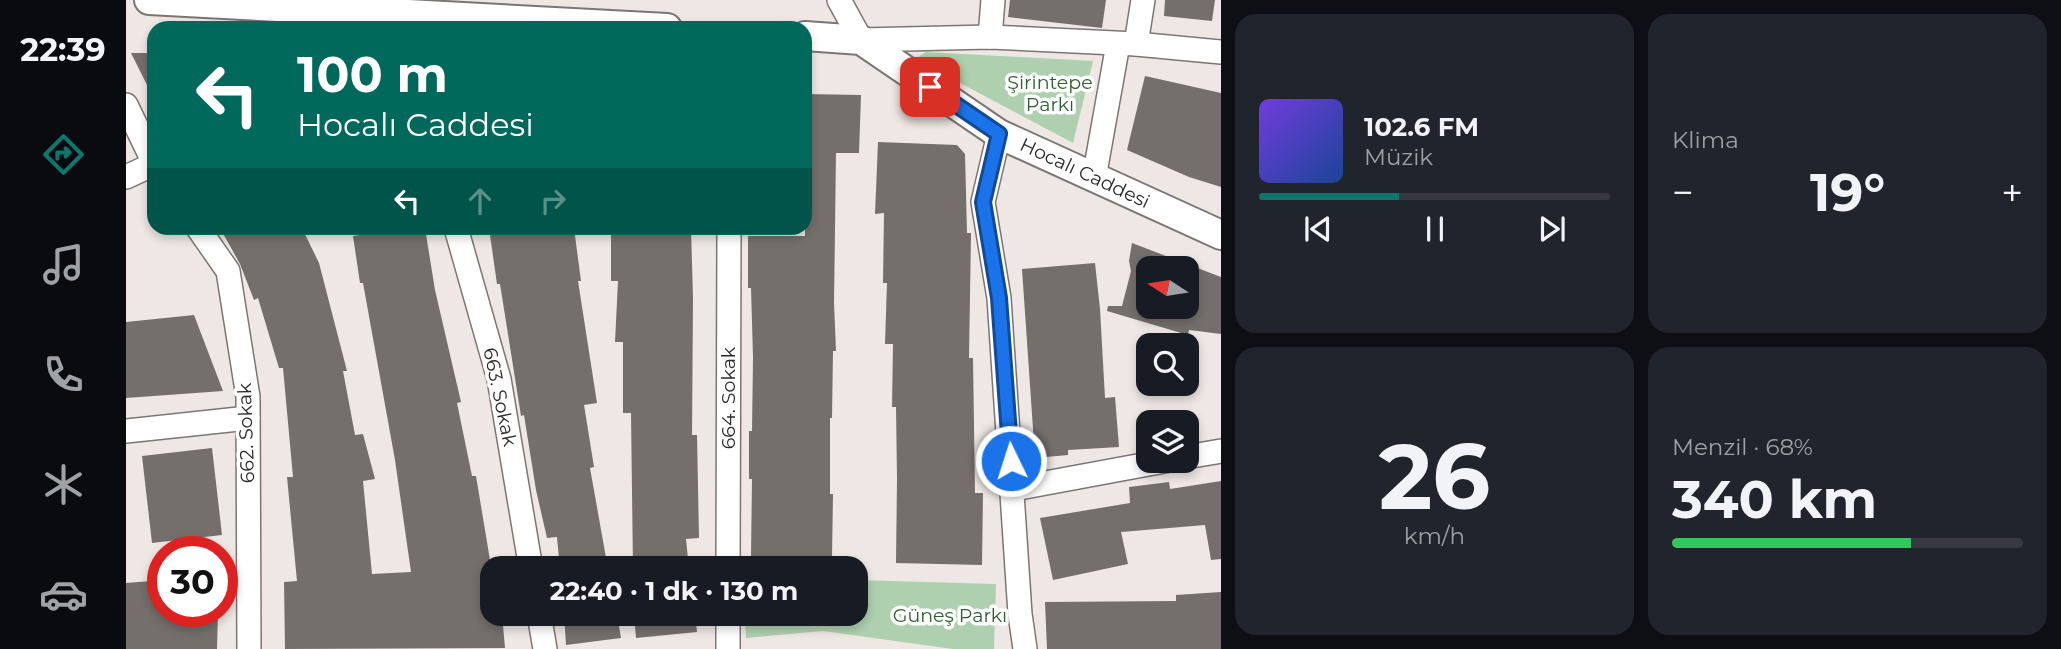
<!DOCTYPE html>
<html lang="tr">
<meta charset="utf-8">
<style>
:root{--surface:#171b24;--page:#20242c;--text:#f1f3f6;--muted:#9ea1a6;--line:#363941;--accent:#0f766e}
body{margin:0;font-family:Montserrat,sans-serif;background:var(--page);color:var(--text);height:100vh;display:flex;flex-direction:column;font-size:26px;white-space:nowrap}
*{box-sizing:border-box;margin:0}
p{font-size:23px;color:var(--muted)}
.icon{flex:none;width:38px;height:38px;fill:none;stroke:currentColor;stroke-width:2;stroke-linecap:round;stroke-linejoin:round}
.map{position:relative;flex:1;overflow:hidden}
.details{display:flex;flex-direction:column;gap:14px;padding:14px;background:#0d0f14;width:840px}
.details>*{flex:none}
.banner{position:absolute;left:21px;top:21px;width:665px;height:214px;border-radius:21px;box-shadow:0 4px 10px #0003;background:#00695c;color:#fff;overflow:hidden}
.needle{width:46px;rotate:282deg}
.controls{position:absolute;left:1010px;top:256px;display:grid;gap:14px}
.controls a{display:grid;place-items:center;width:63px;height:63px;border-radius:14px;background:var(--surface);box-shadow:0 4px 10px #0003;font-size:35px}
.speed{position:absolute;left:21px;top:536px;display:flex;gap:14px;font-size:35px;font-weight:700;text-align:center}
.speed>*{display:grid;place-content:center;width:91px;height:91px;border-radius:50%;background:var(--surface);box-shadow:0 4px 10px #0003;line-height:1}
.speed .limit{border:10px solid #d22;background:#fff;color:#111}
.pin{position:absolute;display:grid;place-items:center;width:60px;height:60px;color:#fff;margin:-30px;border-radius:14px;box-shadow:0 4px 10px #0006}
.me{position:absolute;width:77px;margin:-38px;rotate:356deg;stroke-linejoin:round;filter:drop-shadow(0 0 5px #0008)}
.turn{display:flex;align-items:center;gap:24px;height:147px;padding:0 35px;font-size:32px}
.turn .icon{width:91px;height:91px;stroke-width:2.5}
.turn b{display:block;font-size:49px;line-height:60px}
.lanes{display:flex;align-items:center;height:66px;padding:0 35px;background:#0003;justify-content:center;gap:35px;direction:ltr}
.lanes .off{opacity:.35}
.big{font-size:52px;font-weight:700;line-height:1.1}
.details .tile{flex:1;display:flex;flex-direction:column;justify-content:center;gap:10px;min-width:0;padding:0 24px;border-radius:21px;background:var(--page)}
.details .dial{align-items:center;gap:0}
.dial b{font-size:91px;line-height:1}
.song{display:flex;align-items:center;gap:21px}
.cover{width:84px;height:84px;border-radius:10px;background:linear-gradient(135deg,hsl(260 70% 55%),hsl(220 70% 35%))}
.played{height:7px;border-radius:4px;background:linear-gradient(90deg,var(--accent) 40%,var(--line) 40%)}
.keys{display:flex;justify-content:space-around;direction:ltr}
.heat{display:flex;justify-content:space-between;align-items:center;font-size:38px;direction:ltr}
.charge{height:10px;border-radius:5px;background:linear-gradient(90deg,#34c759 68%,var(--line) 0)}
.details .tiles{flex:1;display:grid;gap:14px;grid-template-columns:repeat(2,1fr)}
.trip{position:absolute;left:354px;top:556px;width:388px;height:70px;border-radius:21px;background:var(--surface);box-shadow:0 4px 10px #0003;font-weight:700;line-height:70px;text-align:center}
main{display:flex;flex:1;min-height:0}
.tab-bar{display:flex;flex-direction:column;width:126px;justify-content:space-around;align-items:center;background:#090b0e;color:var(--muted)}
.tab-bar .icon{width:49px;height:49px}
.tab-bar .on{color:var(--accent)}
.tab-bar b{font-size:32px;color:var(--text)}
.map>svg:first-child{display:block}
.green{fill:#aed0ae}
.building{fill:#746f6b;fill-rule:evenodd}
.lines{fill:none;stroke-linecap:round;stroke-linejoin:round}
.minor-casing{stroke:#7c7673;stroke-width:26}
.tertiary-casing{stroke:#7c7673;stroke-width:32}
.minor{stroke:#fff;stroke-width:23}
.tertiary{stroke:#fff;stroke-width:28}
.route-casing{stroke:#114b97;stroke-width:18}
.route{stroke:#1a73e8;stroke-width:12}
.labels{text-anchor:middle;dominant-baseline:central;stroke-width:7;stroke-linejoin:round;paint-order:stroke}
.park-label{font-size:19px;fill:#2e5e31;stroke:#fff}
.street-label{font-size:19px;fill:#2b2927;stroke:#fff}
</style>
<main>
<nav class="tab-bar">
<b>22:39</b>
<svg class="icon on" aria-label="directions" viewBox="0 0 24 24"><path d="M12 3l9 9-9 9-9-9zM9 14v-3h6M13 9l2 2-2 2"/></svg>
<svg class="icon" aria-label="music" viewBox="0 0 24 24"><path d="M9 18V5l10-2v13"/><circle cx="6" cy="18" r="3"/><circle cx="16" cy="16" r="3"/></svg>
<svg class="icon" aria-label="phone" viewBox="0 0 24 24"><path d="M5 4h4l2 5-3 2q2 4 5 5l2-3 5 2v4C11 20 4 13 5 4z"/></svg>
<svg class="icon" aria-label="climate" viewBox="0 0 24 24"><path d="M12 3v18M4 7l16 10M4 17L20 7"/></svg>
<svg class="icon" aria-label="car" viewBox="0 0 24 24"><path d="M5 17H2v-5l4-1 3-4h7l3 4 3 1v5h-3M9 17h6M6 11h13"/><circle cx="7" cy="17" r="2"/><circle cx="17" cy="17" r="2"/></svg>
</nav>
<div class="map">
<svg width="1095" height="649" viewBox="0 0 1095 649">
<rect width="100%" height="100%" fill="#eee7e3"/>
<!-- green -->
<g class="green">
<polygon points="800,52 967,61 947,143 789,59"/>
<polygon points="730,580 870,584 868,649 827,649 697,631 620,638 619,614 730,614"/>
</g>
<!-- building -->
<g class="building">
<polygon points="884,0 980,0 976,28 882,17"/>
<polygon points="1039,0 1089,0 1086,21 1038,16"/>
<polygon points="5,53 28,53 28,99"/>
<polygon points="1019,76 1095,93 1095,187 1063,177 1001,150"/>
<polygon points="679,94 735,95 733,153 710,153 708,303 710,351 707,351 706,418 704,418 704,494 707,494 706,557 625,556 626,479 623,479 623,431 626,431 627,357 625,288 622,288 622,236 679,236"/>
<polygon points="752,142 831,145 839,154 841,233 845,233 843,358 847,358 849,493 857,493 856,565 770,563 771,479 770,407 766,407 767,344 759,344 761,283 757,283 758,213 749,214"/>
<polygon points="94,228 176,228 193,263 221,371 217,371 229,435 237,434 249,479 237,481 246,574 285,572 269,460 237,283 234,283 227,236 281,228 299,228 309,290 335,402 331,403 346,476 350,476 366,572 366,614 376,614 379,648 159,649 158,582 171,581 161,477 167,477 157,368 153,368 132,298 128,300 114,264"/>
<polygon points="423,228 448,228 455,281 452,281 471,403 458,405 468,467 464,468 482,569 434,569 431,537 421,538 410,490 398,415 395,416 374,284 371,284 364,235"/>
<polygon points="485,228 565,228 567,298 566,435 571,435 573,538 560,539 563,569 507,569 505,413 497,413 497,342 489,342 492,281 485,281"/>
<path d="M1006 243 1095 277V334L1063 330 1062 335 981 311 982 306H996L1005 271 1003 261ZM1022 268H1060V306H1022Z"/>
<polygon points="969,263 974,309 979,398 989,397 993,447 942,450 942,455 909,458 896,269"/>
<polygon points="68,315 97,391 0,398 0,322"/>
<polygon points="86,448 96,535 26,543 16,456"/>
<polygon points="1095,481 1095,559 1085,560 1079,525 995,532 1002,564 927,580 914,518 1004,503 1003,487 1043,482 1044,489"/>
<polygon points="37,580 37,611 92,611 91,649 0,649 0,583"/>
<polygon points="1095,592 1095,649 921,649 919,602 1050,601 1050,595"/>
<polygon points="438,614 491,614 495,638 440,645"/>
<polygon points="508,614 569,614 571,632 510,638"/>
</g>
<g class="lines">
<!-- minor casing -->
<g class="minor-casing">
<g id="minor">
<polyline points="713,0 735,40 864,37 1010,44 1095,52"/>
<polyline points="864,37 867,0"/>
<polyline points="1010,44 1017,0"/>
<polyline points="0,105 28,163"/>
<polyline points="873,134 857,202 873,298 894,614 899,649"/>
<polyline points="0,177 28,164"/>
<polyline points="968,178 992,44"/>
<polyline points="72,228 102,271 122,397 123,649"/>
<polyline points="330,228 373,379 405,569"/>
<polyline points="0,431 122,418"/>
<polyline points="1060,457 1095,451"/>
<polyline points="887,489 1044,460"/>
<polyline points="602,569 603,228"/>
<polyline points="413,614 419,649"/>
<polyline points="602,614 602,649"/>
</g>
</g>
<!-- tertiary casing -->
<g class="tertiary-casing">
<g id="tertiary">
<polyline points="23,0 541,28"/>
<polyline points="679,36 735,40 873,134 1095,235"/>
</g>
</g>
<!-- minor -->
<use href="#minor" class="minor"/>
<!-- tertiary -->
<use href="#tertiary" class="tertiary"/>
</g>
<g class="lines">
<!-- route casing -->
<g class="route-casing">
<polyline id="route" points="804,87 873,134 857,202 873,298 885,461"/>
</g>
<!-- route -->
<use href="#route" class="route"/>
</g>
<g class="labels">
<!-- park labels -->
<g class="park-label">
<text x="924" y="82">Şirintepe<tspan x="924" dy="22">Parkı</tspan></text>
<text x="824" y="615">Güneş Parkı</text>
</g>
<!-- street labels -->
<g class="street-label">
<text transform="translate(959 173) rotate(25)">Hocalı Caddesi</text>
<text transform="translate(374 397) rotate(78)">663. Sokak</text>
<text transform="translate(602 398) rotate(-90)">664. Sokak</text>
<text transform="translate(120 433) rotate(-92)">662. Sokak</text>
</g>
</g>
</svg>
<div class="controls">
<a><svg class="needle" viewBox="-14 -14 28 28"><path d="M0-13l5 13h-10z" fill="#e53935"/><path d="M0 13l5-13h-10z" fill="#9ea1a6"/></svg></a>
<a><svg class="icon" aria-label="search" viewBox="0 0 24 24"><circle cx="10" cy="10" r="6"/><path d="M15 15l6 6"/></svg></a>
<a><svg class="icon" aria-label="layers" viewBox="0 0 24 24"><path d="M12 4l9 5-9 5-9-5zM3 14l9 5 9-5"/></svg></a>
</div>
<div class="speed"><div class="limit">30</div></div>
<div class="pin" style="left:804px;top:87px;background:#d93025"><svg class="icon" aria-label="arrive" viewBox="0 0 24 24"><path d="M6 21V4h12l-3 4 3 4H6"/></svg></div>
<svg class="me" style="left:885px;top:461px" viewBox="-20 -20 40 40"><circle r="17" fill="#1a73e8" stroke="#fff" stroke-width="3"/><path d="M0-11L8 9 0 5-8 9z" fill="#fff"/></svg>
<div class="trip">22:40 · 1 dk · 130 m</div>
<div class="banner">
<div class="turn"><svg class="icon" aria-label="left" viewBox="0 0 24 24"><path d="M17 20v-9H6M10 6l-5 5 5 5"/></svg><div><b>100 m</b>Hocalı Caddesi</div></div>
<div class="lanes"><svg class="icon" aria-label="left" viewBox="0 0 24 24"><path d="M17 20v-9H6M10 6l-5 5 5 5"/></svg><svg class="icon off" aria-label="ahead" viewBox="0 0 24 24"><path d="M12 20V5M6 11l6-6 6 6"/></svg><svg class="icon off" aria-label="right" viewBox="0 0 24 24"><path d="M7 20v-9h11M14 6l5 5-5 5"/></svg></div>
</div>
</div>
<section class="details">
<div class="tiles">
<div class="tile">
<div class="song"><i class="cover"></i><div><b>102.6 FM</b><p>Müzik</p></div></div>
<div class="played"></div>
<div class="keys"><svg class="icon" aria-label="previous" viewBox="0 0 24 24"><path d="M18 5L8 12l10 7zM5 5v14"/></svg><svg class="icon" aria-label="pause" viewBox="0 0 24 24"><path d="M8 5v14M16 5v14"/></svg><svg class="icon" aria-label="next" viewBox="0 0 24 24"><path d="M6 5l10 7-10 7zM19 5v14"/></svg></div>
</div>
<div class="tile"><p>Klima</p>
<div class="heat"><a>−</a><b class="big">19°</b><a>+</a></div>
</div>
<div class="tile dial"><b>26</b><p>km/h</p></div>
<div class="tile"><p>Menzil · 68%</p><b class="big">340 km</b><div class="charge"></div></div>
</div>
</section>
</main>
